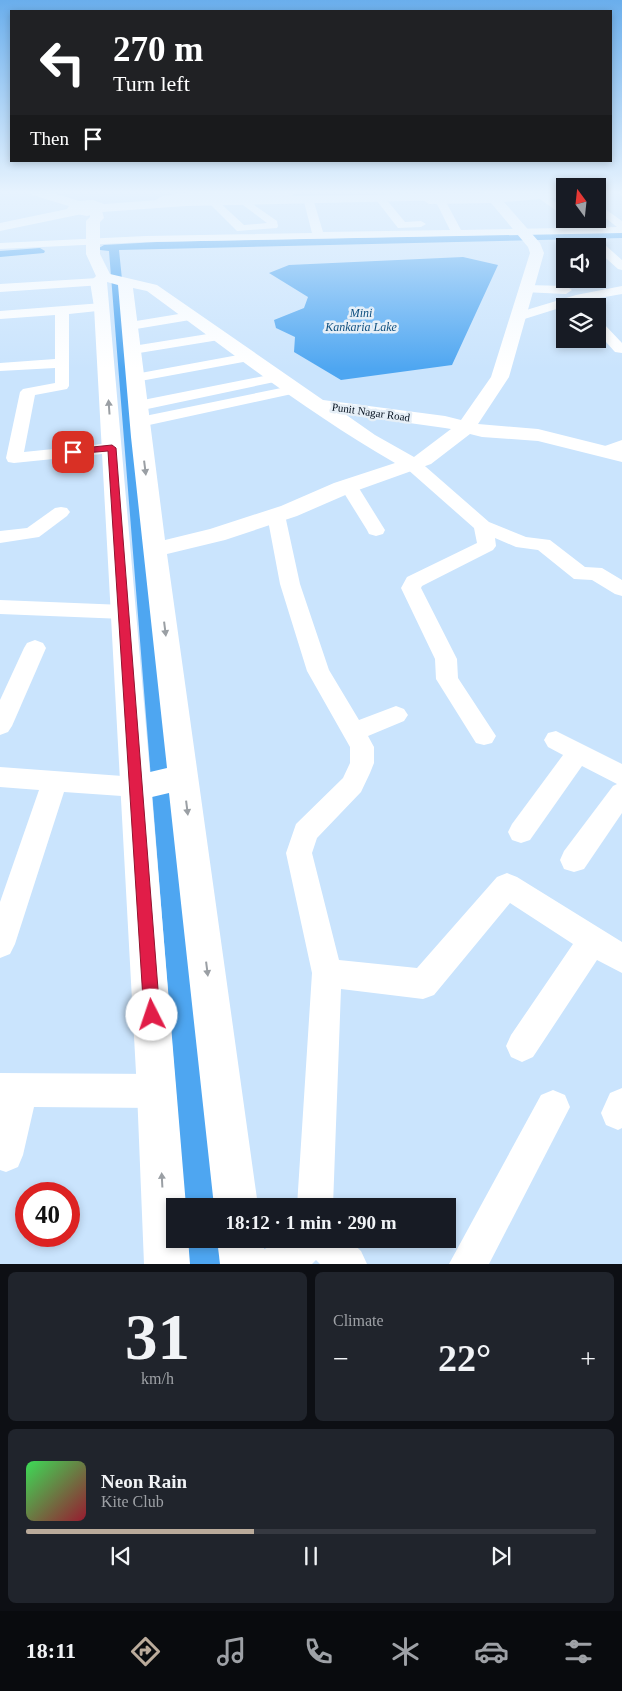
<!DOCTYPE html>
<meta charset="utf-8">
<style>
:root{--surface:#171b24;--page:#20242c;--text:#f1f3f6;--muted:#9ea1a6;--line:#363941;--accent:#baab9b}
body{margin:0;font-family:Georgia,serif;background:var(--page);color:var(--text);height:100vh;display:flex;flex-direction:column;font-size:19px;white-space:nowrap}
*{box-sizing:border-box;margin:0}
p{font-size:16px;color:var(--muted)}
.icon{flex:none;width:28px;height:28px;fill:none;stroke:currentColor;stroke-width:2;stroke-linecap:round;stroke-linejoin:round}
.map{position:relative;height:1264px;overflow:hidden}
.side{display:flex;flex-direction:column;gap:8px;padding:8px;background:#0d0f14;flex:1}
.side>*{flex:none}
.guide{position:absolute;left:10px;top:10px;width:602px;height:152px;border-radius:0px;box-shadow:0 2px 8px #0003;background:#202124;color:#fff;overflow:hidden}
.needle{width:32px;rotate:345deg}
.buttons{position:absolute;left:556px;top:178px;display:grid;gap:10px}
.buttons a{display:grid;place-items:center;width:50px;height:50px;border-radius:0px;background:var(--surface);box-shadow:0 2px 8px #0003;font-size:25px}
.speed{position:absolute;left:15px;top:1182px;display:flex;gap:10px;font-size:25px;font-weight:700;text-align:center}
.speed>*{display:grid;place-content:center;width:65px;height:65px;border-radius:50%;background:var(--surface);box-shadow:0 2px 8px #0003;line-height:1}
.speed .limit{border:8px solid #d22;background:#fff;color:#111}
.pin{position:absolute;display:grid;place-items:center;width:42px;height:42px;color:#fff;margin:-21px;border-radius:10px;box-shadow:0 2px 8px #0006}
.me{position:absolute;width:55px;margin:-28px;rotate:356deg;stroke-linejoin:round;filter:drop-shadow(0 0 4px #0008)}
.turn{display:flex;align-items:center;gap:18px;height:105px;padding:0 20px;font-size:22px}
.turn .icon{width:65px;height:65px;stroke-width:2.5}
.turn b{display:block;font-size:35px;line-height:42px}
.then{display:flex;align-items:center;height:48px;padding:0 20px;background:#0003;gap:10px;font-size:19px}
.big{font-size:38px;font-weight:600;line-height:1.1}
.side .card{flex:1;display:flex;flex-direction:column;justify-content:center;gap:8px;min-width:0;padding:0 18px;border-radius:8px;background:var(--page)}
.side .dial{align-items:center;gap:0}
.dial b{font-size:65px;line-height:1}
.song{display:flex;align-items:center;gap:15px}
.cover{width:60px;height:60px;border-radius:8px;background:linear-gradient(135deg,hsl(130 70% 55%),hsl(350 70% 35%))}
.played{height:5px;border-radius:2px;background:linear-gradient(90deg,var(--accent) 40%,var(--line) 40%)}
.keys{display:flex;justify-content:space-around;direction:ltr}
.heat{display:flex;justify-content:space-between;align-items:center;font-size:28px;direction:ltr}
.side .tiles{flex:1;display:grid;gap:8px;grid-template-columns:1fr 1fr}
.card:last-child{grid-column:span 2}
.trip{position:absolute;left:166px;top:1198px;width:290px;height:50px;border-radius:0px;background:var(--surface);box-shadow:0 2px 8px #0003;font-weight:600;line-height:50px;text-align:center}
.menu{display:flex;height:80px;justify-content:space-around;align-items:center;background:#090b0e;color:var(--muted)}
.menu .icon{width:35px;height:35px}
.menu .selected{color:var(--accent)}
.menu b{font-size:22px;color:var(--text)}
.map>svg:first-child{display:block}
.water{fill:#4ea6f1}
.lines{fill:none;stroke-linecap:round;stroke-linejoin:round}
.canal{fill:#4ea6f1;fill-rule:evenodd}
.minor{fill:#fff;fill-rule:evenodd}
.tertiary{fill:#fff;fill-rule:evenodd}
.secondary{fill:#fff;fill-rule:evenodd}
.oneway{fill:#9a9fa4}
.route{fill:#e11d48;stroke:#92132f}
.labels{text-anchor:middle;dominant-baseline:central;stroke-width:5;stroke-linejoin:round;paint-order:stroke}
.far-street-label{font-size:11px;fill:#020e1c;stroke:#e6eff7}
.far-water-label{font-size:12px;font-style:italic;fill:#0e4f7f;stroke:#e6eff7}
</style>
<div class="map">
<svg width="622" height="1264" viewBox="0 0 622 1264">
<rect width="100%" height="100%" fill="#cae4fd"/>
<!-- water -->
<polygon class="water" points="463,257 498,265 452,365 341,380 294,352 295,337 276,328 274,320 304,308 308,297 269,273 289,265"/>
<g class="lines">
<!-- canal -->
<g class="canal">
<polygon points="622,232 622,238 119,250 217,1206 185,1206 109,251 100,250 99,248 104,245 157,242"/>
<polygon points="40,248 45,251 44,253 0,257 0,251"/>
<polygon points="188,1239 220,1239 223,1264 189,1264"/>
</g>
<!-- minor -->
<g class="minor">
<polygon points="541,192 565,209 565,217 537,197 537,193"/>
<polygon points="616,192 622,192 622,196"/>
<polygon points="440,197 445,200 461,230 617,227 598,212 598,204 622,221 622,233 146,242 0,249 0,243 146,236 312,233 304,202 309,199 314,202 323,232 450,230 435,200"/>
<polygon points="382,198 386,199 405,222 421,221 426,224 421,227 398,228 377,201"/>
<polygon points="247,200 277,221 278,226 277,228 237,231 210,204 211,202 219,202 244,225 267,223 243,205 243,201"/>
<polygon points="597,238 601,239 604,244 622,260 622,270 618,269 598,251 598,246 594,246 591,241"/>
<polygon points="98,278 102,279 104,282 102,285 0,292 0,284"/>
<polygon points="527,285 566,286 572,290 566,294 523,292 521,289"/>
<polygon points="622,286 622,294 582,301 518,321 511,317 513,314 576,295"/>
<polygon points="102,303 108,307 107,310 69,314 69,386 67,389 35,395 24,452 112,443 118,444 120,448 118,452 112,453 14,463 8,462 6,458 20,392 23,389 55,383 55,368 0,371 0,363 55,359 55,315 0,319 0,311"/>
<polygon points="191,312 196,313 198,316 196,319 130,330 123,326 130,322"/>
<polygon points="598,322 603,323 622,343 622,353 615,352 598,333"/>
<polygon points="220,332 225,333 227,336 225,339 133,354 126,350 133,346"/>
<polygon points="249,353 254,354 256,357 254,360 135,382 130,381 128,378 130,375 135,374"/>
<polygon points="279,373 284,374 286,377 284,380 138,411 133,409 130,406 133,403 138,401"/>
<polygon points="296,385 301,386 303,389 301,392 140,427 134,425 132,422 134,419 140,417"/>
<polygon points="622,440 622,451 608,456 602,455 600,451 602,447"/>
<polygon points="412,459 418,460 489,522 526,537 550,540 585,567 602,568 622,580 622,596 615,594 592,580 574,579 538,550 516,547 495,538 496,546 493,550 422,586 421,588 457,659 458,678 496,736 492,743 484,745 476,743 436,679 435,659 401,588 407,577 477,543 474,528 406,468 404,464 406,460"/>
<polygon points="348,480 354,481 357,485 385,530 383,534 376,536 369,534 367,530 339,485 342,481"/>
<polygon points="61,507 67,508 70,512 67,516 39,537 0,543 0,531 27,528 55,508"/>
<polygon points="276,510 282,511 285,515 300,584 329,670 359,720 396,706 404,709 408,715 404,721 368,736 374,747 374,763 370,773 361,792 317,838 312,853 339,960 417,968 497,877 507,873 517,877 622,942 622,973 597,960 533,1057 522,1062 511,1057 506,1046 511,1035 573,944 510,903 434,995 423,999 341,989 333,1206 297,1206 312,973 286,853 296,824 343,778 350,763 350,747 307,671 280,584 267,515 270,511"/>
<polygon points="0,600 124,605 131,607 134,612 131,617 124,619 0,614"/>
<polygon points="35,640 43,643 46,648 12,726 8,732 0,735 0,700 24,648 27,643"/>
<polygon points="556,731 622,764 622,813 584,869 574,872 564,869 560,860 564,851 613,786 617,784 582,766 530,840 521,843 512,840 508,832 512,824 563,755 548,747 544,740 548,733"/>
<polygon points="0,767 136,777 145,780 149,787 145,794 136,797 64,792 15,944 10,954 0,958 0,902 39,790 0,787"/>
<polygon points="0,1073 157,1074 169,1079 174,1091 169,1103 157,1108 34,1107 23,1155 18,1167 6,1172 0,1170"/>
<polygon points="622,1088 622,1128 618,1130 606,1125 601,1113 610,1093"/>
<polygon points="553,1090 565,1095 570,1107 489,1264 449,1264 541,1095"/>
<polygon points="283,1239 348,1239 361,1251 367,1264 320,1264 316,1260 312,1264 255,1264 261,1251"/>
</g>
<!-- tertiary -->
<g class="tertiary">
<polygon points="192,192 297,192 291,196 198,199 162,204 156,200 162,196"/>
<path d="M483 192H496L498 195 565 192V197L504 202 540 243 544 253 509 377 478 424 538 429 622 450V462L538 441 482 437 470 434 431 464 350 493 297 516 225 540 167 554 258 1206H214L169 793 152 797 186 1206H175V1239H188L190 1264H144L137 1091 94 307 90 282 96 276 86 254V221L90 217V211L96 207 102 211 104 218 100 222V254L110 274 157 285 323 400 445 416 461 420 491 377 530 253 528 247 491 203 429 204 423 200 429 196 485 195ZM107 282 118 285 131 437 167 768 150 772ZM133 288 147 291C228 350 308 413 395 463L334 483 281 506 210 529 165 540ZM345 414 445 428 451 429 414 457 375 435Z"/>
<polygon points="77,207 82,208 83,211 82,214 0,231 0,223"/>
<polygon points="217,1239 263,1239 266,1264 220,1264"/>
</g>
<!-- secondary -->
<polygon class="secondary" points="31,192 50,192 79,201 93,200 104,204 186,198 534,192 528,196 453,200 186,206 102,212 87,216 72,213 67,209 69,206 32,195"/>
</g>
<!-- one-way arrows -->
<defs><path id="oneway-solid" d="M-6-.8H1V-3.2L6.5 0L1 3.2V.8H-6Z" transform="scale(1.25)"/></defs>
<g class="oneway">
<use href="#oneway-solid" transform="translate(109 407) rotate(-94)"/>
<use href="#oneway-solid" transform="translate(145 468) rotate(83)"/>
<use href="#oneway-solid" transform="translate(165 629) rotate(83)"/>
<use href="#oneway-solid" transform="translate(187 808) rotate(83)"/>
<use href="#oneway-solid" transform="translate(207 969) rotate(83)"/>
<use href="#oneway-solid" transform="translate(162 1180) rotate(-93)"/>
</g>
<!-- sky -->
<linearGradient id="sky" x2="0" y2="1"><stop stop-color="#6aaeec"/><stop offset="0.52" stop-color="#e7f3fe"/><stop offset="1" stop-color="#e7f3fe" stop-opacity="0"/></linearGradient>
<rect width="622" height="369" fill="url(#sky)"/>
<!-- route -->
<polygon class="route" points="112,445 116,448 160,1015 158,1021 152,1024 146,1021 144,1015 108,451 73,454 68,452 73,449"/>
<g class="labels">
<!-- far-street labels -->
<g class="far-street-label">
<text transform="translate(371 412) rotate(8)">Punit Nagar Road</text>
</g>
<!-- far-water labels -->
<g class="far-water-label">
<text x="361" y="313">Mini<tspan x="361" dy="14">Kankaria Lake</tspan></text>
</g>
</g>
</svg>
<div class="buttons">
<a><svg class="needle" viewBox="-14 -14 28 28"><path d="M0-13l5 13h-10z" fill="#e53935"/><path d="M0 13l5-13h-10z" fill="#9ea1a6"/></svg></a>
<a><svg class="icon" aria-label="sound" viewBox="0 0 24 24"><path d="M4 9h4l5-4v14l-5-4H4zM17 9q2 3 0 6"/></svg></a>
<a><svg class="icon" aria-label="layers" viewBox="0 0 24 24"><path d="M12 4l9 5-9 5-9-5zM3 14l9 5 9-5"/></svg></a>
</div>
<div class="speed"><div class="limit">40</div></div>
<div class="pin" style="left:73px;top:452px;background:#d93025"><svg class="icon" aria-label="arrive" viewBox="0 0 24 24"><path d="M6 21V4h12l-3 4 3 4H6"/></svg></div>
<svg class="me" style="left:152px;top:1015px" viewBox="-20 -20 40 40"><circle r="19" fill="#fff"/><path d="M0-13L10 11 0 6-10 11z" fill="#e11d48"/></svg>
<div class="trip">18:12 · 1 min · 290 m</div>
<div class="guide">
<div class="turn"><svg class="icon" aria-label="left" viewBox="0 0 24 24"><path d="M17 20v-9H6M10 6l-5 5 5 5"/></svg><div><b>270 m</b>Turn left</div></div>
<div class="then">Then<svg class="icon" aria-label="arrive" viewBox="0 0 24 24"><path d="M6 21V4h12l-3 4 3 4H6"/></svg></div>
</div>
</div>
<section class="side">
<div class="tiles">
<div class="card dial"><b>31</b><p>km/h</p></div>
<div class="card"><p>Climate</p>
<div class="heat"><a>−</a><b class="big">22°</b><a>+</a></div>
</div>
<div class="card">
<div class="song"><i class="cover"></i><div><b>Neon Rain</b><p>Kite Club</p></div></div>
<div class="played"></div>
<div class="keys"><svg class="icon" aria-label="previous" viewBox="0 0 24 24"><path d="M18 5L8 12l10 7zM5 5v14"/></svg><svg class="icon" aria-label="pause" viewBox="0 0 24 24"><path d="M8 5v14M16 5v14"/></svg><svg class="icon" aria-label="next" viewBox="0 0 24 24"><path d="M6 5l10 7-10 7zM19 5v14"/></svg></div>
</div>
</div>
</section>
<nav class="menu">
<b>18:11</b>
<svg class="icon selected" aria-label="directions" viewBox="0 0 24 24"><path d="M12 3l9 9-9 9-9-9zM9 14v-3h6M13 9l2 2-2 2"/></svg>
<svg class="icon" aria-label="music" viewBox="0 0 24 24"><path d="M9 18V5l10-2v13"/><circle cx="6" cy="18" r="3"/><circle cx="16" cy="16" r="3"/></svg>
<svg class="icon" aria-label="phone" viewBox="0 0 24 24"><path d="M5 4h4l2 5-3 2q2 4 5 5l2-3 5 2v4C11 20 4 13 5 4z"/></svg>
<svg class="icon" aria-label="climate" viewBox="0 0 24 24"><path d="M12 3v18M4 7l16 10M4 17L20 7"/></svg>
<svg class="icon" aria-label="car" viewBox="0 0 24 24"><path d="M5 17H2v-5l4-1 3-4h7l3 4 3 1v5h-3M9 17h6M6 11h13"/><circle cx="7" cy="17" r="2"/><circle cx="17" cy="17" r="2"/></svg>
<svg class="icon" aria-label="filters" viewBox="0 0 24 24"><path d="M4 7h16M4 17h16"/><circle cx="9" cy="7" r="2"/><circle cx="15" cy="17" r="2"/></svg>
</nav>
